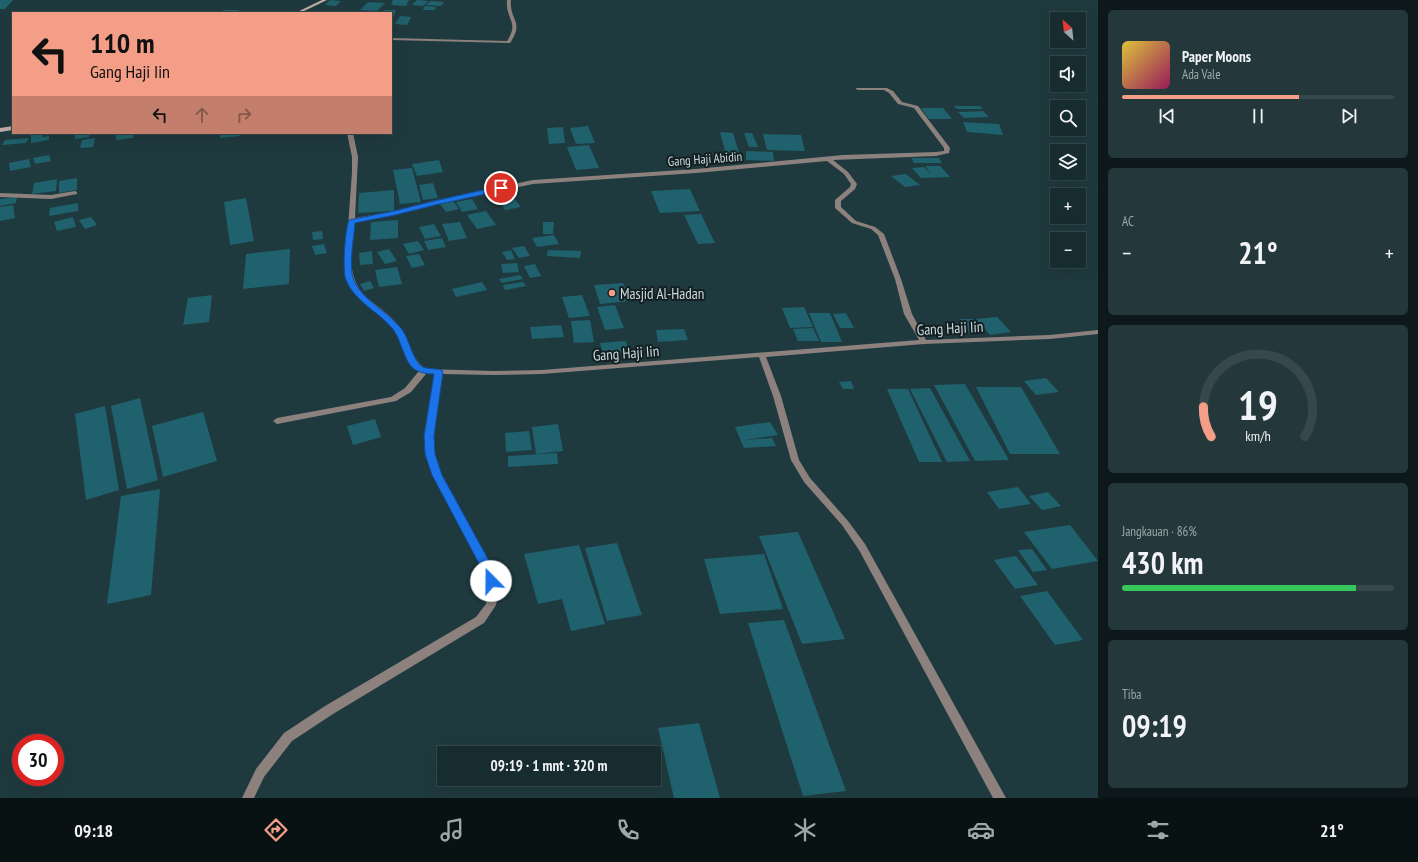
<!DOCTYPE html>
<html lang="id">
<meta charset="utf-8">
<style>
:root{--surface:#172c2f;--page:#24383b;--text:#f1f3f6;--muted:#9ea7aa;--line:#36484b;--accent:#f49e87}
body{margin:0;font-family:"PT Sans Narrow",sans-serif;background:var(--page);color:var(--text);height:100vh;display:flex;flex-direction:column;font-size:15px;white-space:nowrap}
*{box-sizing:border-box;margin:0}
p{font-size:13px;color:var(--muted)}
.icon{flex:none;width:22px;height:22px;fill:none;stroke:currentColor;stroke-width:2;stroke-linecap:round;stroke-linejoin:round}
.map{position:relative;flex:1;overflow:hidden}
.panel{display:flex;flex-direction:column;gap:10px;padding:10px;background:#0d181a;width:320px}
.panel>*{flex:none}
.guide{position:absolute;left:12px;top:12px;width:380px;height:122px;border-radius:0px;box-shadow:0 4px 16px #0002,0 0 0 1px var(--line);background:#f49e87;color:#111;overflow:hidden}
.needle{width:26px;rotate:333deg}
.controls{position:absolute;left:1050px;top:12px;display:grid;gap:8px}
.controls a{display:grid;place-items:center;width:36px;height:36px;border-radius:0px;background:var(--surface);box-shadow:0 4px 16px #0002,0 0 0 1px var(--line);font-size:20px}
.speed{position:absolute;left:12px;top:734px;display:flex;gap:8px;font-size:20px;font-weight:700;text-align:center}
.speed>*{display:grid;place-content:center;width:52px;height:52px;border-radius:50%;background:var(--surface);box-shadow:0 4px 16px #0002,0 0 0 1px var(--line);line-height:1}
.speed .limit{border:6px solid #d22;background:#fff;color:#111}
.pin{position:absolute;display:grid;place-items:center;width:34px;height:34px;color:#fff;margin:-17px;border:2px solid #fff;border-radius:50%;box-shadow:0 1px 4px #0007}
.me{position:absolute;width:44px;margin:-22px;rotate:338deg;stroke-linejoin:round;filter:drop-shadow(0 0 3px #0008)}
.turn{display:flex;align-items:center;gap:14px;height:84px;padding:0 12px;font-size:18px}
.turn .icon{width:52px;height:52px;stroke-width:2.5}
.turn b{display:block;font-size:28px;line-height:34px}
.lanes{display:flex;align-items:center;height:38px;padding:0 12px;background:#0003;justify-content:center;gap:20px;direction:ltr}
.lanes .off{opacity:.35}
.big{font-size:30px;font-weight:600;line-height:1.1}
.panel .widget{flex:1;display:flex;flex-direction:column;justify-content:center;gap:6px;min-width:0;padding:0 14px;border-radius:6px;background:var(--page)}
.panel .dial{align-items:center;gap:0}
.dial svg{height:104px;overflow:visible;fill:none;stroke:var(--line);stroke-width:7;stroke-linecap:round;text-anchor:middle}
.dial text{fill:var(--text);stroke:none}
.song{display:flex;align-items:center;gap:12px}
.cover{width:48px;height:48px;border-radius:6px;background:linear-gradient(135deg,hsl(50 70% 55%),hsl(330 70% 35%))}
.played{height:4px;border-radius:2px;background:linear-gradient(90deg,var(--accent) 65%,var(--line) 65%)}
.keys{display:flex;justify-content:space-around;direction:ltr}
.heat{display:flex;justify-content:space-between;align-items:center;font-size:22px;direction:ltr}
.charge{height:6px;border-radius:3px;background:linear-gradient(90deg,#34c759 86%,var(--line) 0)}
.trip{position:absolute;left:437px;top:746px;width:224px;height:40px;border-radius:0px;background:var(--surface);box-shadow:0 4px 16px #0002,0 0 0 1px var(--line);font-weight:600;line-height:40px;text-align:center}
.tab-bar{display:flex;height:64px;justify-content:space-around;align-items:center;background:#091213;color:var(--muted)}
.tab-bar .icon{width:28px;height:28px}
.tab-bar .selected{color:var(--accent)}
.tab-bar b{font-size:18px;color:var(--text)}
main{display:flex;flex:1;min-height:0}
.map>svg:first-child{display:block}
.building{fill:#1f616c}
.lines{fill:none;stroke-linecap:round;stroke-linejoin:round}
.street{fill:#8d817e;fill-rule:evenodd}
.secondary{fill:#bfaca7;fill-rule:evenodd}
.route{fill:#1a73e8;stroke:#114b97}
.poi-dot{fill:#f49e87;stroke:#131f21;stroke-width:1.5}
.labels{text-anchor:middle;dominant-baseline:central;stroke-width:4;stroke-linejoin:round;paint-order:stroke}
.far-street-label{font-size:13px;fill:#cbdadd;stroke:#131f21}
.poi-label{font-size:15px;fill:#cbdadd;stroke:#131f21;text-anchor:start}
.street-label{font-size:15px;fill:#cbdadd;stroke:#131f21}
</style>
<main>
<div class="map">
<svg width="1098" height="798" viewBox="0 0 1098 798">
<rect width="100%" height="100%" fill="#1f3a3f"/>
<!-- building -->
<g class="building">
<polygon points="0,0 13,0 5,9 0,9"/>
<polygon points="330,0 341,1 336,6 325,5"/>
<polygon points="393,0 409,0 406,6 391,5"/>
<polygon points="417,0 419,0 428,1 423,6 412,5"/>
<polygon points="430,1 444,2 441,6 426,5"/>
<polygon points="368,2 385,3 377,11 360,10"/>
<polygon points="425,6 436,7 435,10 423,10"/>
<polygon points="223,10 239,10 237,13 222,13"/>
<polygon points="384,10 396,10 393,17 391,17 391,13 383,13"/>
<polygon points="400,16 411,17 407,25 395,24"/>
<polygon points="954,106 980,106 983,109 957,109"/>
<polygon points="921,108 943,108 952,119 929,119"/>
<polygon points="983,111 989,117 964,118 958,112"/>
<polygon points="963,122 999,124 1003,135 967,132"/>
<polygon points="588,126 595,143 576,144 570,128"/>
<polygon points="563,127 565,143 549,144 547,128"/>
<polygon points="720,132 733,133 742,163 728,162"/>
<polygon points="35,133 42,133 43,137 49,136 49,140 31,143 31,134"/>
<polygon points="75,133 90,133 89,137 75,139"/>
<polygon points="133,133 133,138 116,140 116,134"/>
<polygon points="221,133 240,133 240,136 220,138"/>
<polygon points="744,133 752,133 758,147 749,147"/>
<polygon points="763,134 801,135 805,151 767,150"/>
<polygon points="29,138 26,143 2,145 5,140"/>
<polygon points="95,138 93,147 80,148 82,140"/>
<polygon points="589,145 599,168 576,170 567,147"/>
<polygon points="746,151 773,152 774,161 746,160"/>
<polygon points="49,155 51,161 35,164 33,158"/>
<polygon points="911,158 939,158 942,163 914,163"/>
<polygon points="29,159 31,167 10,171 9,163"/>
<polygon points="439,160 443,172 417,176 412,164"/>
<polygon points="925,166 940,166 950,177 921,178 912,168 924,167 932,175"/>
<polygon points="412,168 421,202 400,204 393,170"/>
<polygon points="906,174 920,185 905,187 891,176"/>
<polygon points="77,178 77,190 59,193 59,181"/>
<polygon points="57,179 56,191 32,194 34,183"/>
<polygon points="433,183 438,198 423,200 419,185"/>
<polygon points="690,189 700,211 660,213 651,191"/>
<polygon points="394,190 394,211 358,213 359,193"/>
<polygon points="17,197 16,203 0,206 0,199"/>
<polygon points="513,197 521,207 505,210 499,200"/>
<polygon points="246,198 254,241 230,245 224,202"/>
<polygon points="472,199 478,209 462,212 456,202"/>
<polygon points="453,201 459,209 446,212 440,204"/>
<polygon points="78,203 78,211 49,216 50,208"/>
<polygon points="13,205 15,218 0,221 0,207"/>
<polygon points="486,211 496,225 477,229 467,215"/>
<polygon points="701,214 715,243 698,244 684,215"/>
<polygon points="73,217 76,227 57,231 54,222"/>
<polygon points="91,217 97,225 85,229 79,220"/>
<polygon points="398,220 398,238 370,240 371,222"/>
<polygon points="460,222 467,238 449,241 442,224"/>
<polygon points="543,222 554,222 553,234 543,234"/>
<polygon points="434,224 441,236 425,239 419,227"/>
<polygon points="322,231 323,239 313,240 312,232"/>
<polygon points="554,235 559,244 537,247 532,238"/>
<polygon points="442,238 446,247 428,250 424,241"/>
<polygon points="418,241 424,250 409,254 403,244"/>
<polygon points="324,244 327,253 315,255 312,246"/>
<polygon points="524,246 530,256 519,258 512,248"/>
<polygon points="290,249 289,284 243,289 246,254"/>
<polygon points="389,249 397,261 385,264 377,252"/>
<polygon points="511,250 515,259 507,260 502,252"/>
<polygon points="548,250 581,251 580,258 547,256"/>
<polygon points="372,251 373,264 360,265 359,253"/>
<polygon points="419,254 425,265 412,268 406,256"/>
<polygon points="517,263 519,272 503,273 501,264"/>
<polygon points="535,264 541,276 530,278 524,266"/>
<polygon points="397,267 402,284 379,287 375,270"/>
<polygon points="520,275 523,279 502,283 499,279"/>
<polygon points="370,281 374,288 364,291 360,284"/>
<polygon points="482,282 487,290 456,297 452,289"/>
<polygon points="523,282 526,286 505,290 503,285"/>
<polygon points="623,283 630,301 600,304 594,285"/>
<polygon points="212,295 209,322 183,325 188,298"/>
<polygon points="582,295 590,316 569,318 562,297"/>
<polygon points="615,305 624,328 605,330 597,307"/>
<polygon points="804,307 813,327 790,328 782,308"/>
<polygon points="809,313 830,313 842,342 821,342"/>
<polygon points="846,313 854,328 840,328 833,314"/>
<polygon points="997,317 1011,332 990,335 976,319"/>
<polygon points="960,319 973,319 984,333 970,334"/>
<polygon points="590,320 594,342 574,343 571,321"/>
<polygon points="561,325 564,337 532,339 530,327"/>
<polygon points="813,328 819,341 798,341 793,329"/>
<polygon points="684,329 688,340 658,342 656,330"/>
<polygon points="626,341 629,352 603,355 600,343"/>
<polygon points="1046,378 1059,392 1036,395 1024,381"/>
<polygon points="851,381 854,389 843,389 839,382"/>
<polygon points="965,384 1009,460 975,461 934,385"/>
<polygon points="976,387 1021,387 1060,454 1010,454"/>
<polygon points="930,388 970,461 947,462 910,389"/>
<polygon points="887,389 908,389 942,462 919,462"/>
<polygon points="140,398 158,480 127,489 111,406"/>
<polygon points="105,406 119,490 86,500 75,414"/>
<polygon points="203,412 217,461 163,477 152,426"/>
<polygon points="375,419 381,437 353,445 347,426"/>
<polygon points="770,422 778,435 745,440 772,438 776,446 744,448 735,427"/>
<polygon points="558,424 563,451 536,454 532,427"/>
<polygon points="529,431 532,450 506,452 505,433"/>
<polygon points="557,453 558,464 508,467 508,456"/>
<polygon points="1018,487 1031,504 999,509 987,492"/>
<polygon points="160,489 151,595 107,604 121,496"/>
<polygon points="1048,492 1061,506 1042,510 1029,496"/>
<polygon points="1070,525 1098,561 1052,569 1024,532"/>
<polygon points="798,532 845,639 802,644 759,536"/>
<polygon points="617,543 642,615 607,621 585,548"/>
<polygon points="579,545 605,624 571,631 562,599 538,604 524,554"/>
<polygon points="1032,549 1047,570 1033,572 1018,550"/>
<polygon points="764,554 783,609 720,614 704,559"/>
<polygon points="1016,556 1038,585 1015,589 994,560"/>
<polygon points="1047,591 1083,640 1055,645 1020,596"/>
<polygon points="784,620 846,791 803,796 748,623"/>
<polygon points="699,723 720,798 674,798 658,728"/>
</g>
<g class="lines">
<!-- street -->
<g class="street">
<path d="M507 0H511C509 21 525 21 510 43L391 40V38L507 41C520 22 505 19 507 0Z"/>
<path d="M856 88H887L893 91 902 102 918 106 950 148 949 153 936 156 833 160 848 172 857 184 855 189 841 201V207L856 221 875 227 884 234 901 279 912 314 926 340 1050 335 1098 330V334L1050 339 924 344 766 357 781 396 799 460 810 478 848 521 865 544 1006 798H993L859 550 842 525 804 482 791 460 773 396 759 357 542 374 493 375 443 374 433 436 434 454 441 475 493 571 499 591 496 605 484 623 333 714 292 741 264 777 254 798H242L256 769 284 733 325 706 476 617 486 604 489 591 483 571 433 475 426 454 425 436 435 374H426L411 392 396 401 277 424 273 421 277 418 391 397 405 388 419 371C404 361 404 343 394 329 383 313 362 306 352 289 348 282 346 275 345 268L352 172V157L347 133H353L358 157 355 218 395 211 433 201 533 180 696 169 843 155 936 152 944 151V148L914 108 898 104 889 93 884 90H858L856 89ZM827 161 844 174 851 184 850 187 835 200V208L852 223 871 229 878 235 895 279 904 314 919 340 542 370 493 371 426 369C411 359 410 342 400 328 393 317 381 309 371 301 344 280 352 252 354 222L395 215 434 205 533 184 696 173Z"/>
<polygon points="75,191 77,192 77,194 51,199 0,197 0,193 51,195"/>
</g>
<!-- secondary -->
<g class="secondary">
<polygon points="322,0 327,0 300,13 295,13"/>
<polygon points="13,126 13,130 0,132 0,128"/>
</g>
</g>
<!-- route -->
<path class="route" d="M501 186 504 187V190L435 205 395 215 355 223C354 238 348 267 354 281 363 300 385 310 399 326 409 336 410 353 419 364 424 370 435 368 442 370L443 372 434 436 435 454 442 475 494 570 497 581 495 584H487L483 571 432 475 425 454 424 436 434 374C427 374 420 373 414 369 404 362 401 338 392 328 378 311 355 302 346 280 342 270 345 230 349 220L394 211 434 201Z"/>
<!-- markers -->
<circle class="poi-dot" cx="612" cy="293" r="4"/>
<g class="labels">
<!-- far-street labels -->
<g class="far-street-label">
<text transform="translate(705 159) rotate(-4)">Gang Haji Abidin</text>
</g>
<!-- poi labels -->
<g class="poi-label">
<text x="620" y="293">Masjid Al-Hadan</text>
</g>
<!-- street labels -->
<g class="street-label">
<text transform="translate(950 328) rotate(-3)">Gang Haji Iin</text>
<text transform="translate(626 353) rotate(-4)">Gang Haji Iin</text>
</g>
</g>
</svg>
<div class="controls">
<a><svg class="needle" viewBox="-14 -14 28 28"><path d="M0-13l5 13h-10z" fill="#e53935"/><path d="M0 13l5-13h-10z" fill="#9ea7aa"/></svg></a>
<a><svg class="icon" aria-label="sound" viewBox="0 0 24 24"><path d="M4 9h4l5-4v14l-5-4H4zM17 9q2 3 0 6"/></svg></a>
<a><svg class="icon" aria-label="search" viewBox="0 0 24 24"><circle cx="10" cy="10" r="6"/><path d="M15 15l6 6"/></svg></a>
<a><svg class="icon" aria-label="layers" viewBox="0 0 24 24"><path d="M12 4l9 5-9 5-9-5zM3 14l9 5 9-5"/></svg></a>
<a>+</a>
<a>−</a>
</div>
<div class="speed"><div class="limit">30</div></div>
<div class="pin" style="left:501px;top:188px;background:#d93025"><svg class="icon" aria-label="arrive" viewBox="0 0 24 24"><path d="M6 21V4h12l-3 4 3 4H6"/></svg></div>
<svg class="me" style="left:491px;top:581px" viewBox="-20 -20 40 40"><circle r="19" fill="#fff"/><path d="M0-13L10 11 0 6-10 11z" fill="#1a73e8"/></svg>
<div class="trip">09:19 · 1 mnt · 320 m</div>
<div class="guide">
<div class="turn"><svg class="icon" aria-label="left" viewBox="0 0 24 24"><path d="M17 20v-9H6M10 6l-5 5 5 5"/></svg><div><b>110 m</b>Gang Haji Iin</div></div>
<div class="lanes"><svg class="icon" aria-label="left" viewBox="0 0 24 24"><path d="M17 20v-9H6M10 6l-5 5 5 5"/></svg><svg class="icon off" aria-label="ahead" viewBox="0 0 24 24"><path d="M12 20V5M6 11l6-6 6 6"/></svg><svg class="icon off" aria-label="right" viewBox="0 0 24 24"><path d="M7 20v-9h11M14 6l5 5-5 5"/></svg></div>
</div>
</div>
<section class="panel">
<div class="widget">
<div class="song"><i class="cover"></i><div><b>Paper Moons</b><p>Ada Vale</p></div></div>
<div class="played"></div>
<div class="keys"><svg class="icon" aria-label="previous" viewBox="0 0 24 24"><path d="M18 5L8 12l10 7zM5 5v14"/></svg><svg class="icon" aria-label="pause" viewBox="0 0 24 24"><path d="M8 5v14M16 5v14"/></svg><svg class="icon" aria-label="next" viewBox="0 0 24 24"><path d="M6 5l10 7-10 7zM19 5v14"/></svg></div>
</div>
<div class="widget"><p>AC</p>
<div class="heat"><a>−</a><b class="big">21°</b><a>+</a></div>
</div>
<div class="widget dial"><svg viewBox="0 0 100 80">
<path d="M14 69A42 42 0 1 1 86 69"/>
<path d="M14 69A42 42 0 0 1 8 46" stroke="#f49e87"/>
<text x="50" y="56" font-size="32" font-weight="700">19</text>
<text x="50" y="72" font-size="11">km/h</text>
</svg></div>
<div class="widget"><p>Jangkauan · 86%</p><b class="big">430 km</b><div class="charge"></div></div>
<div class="widget"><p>Tiba</p><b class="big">09:19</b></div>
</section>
</main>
<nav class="tab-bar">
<b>09:18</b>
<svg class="icon selected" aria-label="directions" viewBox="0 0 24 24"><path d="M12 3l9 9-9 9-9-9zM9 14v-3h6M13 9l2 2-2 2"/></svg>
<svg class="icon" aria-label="music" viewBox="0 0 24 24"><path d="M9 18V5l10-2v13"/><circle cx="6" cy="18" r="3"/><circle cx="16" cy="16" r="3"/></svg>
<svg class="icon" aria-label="phone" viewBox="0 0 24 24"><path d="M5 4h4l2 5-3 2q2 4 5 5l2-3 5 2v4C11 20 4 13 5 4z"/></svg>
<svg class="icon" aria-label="climate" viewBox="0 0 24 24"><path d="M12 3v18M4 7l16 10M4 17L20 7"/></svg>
<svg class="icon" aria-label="car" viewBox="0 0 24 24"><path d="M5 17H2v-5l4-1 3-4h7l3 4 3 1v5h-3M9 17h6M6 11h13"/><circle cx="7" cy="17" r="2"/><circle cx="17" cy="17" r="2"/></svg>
<svg class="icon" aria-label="filters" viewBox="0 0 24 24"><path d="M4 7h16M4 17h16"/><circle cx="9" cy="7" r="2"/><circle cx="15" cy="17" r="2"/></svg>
<b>21°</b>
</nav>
